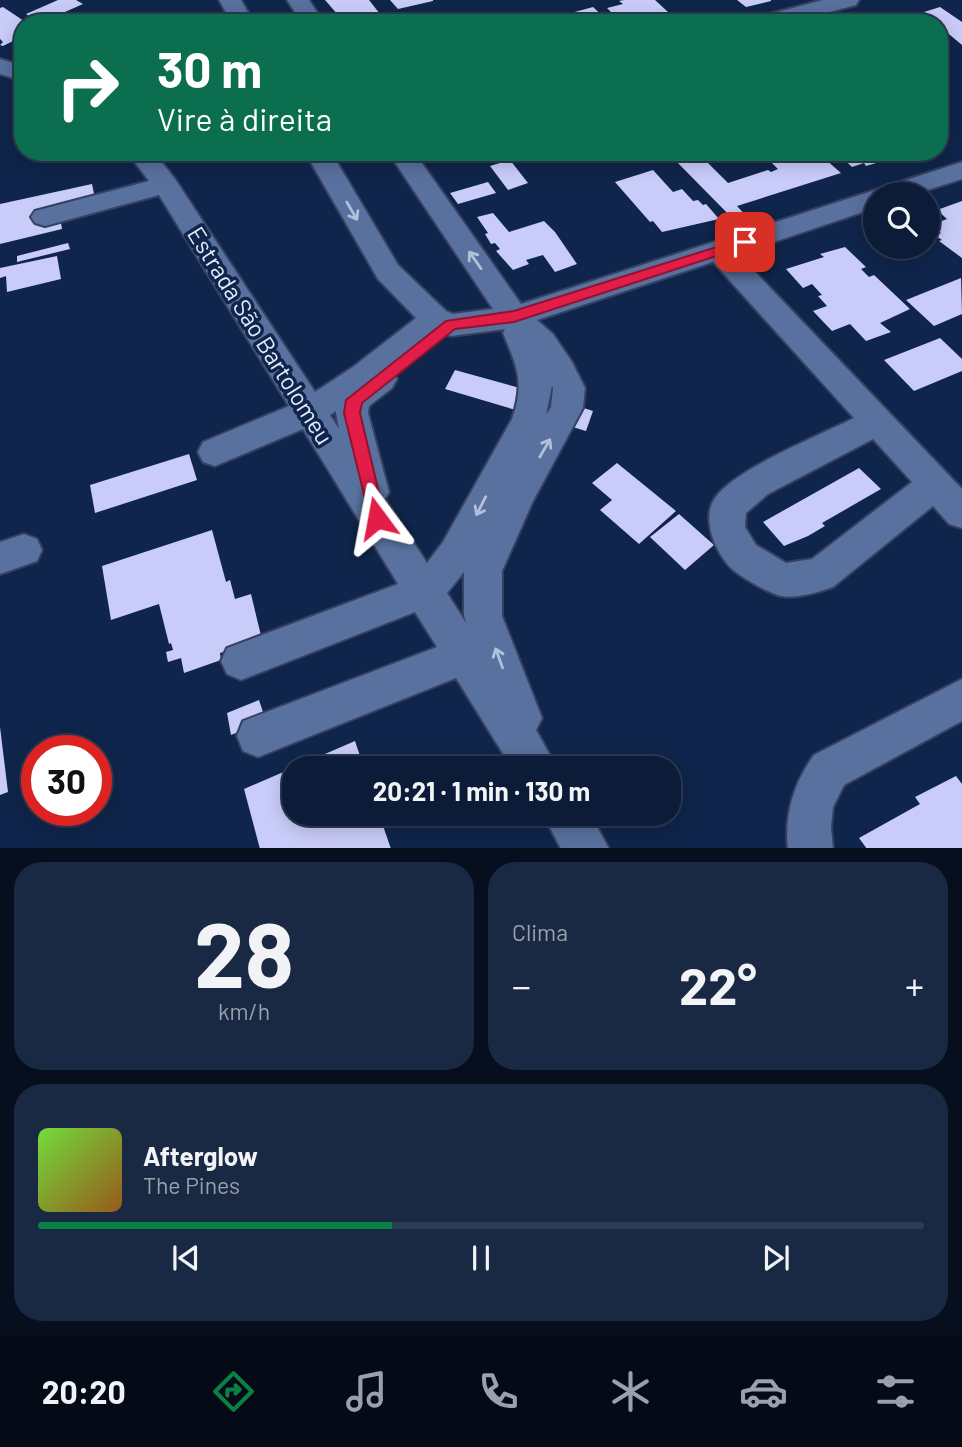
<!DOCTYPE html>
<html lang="pt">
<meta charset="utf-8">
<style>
:root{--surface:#0c1c38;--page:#1a2943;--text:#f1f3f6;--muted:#9aa1ae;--line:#2c3a53;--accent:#0b8043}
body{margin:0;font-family:Barlow,sans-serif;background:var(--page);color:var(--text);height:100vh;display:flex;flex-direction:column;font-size:26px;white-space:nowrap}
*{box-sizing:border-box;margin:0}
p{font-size:23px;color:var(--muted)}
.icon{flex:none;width:38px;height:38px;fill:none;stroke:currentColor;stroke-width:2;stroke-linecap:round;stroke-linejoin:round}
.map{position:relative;height:848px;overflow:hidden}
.panel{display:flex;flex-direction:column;gap:14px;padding:14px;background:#070f1f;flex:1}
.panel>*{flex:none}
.top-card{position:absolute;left:14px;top:14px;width:934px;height:147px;border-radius:28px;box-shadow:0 4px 18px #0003,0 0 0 2px var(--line);background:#0b6e4f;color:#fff;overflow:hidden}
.buttons{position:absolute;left:863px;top:182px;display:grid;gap:14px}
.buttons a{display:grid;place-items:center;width:77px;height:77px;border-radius:50%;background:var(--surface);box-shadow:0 4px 18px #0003,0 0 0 2px var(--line);font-size:35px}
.speed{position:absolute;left:21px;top:735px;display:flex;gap:14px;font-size:35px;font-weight:700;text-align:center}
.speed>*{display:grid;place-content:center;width:91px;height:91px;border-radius:50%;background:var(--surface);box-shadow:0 4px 18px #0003,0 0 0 2px var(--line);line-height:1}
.speed .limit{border:10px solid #d22;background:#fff;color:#111}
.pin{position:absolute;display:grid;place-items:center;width:60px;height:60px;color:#fff;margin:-30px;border-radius:14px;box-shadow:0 4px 10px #0006}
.me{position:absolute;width:77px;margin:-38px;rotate:347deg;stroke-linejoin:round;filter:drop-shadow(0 0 5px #0008)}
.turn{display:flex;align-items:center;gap:24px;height:147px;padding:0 28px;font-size:32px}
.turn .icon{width:91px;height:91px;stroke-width:2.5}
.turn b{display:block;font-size:49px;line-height:60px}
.big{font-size:52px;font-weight:700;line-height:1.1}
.panel .card{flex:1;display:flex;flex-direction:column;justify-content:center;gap:10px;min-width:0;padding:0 24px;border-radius:28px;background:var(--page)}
.panel .dial{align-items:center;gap:0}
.dial b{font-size:91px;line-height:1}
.song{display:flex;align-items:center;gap:21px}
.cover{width:84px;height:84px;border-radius:10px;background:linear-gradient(135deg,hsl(100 70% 55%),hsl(30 70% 35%))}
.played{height:7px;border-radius:4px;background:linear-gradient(90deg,var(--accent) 40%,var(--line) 40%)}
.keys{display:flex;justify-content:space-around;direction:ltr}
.heat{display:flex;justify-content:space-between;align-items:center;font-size:38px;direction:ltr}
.panel .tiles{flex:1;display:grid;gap:14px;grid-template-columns:1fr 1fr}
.card:last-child{grid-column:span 2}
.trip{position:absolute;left:282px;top:756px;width:399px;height:70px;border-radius:28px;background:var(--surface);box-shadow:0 4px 18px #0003,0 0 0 2px var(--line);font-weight:700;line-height:70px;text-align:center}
.dock{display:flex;height:112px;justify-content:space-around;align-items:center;background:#050b16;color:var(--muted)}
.dock .icon{width:49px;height:49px}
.dock .active{color:var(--accent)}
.dock b{font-size:32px;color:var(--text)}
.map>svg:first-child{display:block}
.building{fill:#c9ccf9}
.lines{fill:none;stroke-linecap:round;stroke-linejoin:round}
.minor-casing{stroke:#364161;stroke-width:4}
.minor{fill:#58719e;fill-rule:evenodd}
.oneway{stroke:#b2c1db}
.route{fill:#e11d48;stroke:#92132f;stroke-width:2}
.labels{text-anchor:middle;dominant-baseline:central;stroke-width:7;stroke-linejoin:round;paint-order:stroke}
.street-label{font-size:24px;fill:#e3ecfc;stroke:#10254b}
</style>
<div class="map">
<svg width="962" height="849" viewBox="0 0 962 849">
<rect width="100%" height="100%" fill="#10254b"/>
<!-- building -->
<g class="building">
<polygon points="58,0 76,0 83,4 40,23 35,23 32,21 35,20 26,14"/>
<polygon points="325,0 369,0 387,23 345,23"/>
<polygon points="390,0 433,0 433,1 398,9"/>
<polygon points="624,0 655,0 680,23 634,23 625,14 616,17 607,8 623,4 619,1"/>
<polygon points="737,0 771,0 771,1 746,7"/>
<polygon points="3,7 27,23 23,23 23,36 3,46 0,45 3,42 0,39 0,8"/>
<polygon points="593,7 608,21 553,23 568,18 570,21 577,19 571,13"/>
<polygon points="940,7 962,22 962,45 944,30 940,31 940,23 926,23 921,19 930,16 924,12"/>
<polygon points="870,14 882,23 846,23 851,20"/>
<polygon points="425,152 480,152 481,153 452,161 449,157 432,162"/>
<polygon points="782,152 817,152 841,173 737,206 748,218 736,222 676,161 699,154 728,183 768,170 771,172 778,169 766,157"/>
<polygon points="836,152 910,152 910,153 866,166 864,163 852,167"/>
<polygon points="510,160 528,183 508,190 490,166"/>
<polygon points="653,170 673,192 682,189 693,201 698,200 703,205 706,204 719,219 662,232 653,221 650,222 615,182"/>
<polygon points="488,182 496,193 458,204 450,193"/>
<polygon points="92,184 98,213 38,227 61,223 62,229 0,244 0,204"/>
<polygon points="962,201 962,258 939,241 942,240 936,236 941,233 931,225 947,219 937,210"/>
<polygon points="493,213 509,232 544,221 555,232 577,264 555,272 543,255 526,260 529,264 513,270 496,251 500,249 495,243 491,244 485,234 488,233 477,217"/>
<polygon points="68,243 70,249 17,262 17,256"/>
<polygon points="845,247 866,267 861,269 869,277 874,275 910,309 880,323 891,332 866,341 850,324 832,331 813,311 827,306 818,296 822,295 812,284 803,288 786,269 824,257 820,254"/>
<polygon points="57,256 61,279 7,292 6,276 0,278 0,268"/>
<polygon points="961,278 962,314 934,326 906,300"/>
<polygon points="940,338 962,359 962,371 914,391 884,360"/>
<polygon points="455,370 527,390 593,411 586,431 445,389"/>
<polygon points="189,454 197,480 95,513 90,485"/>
<polygon points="617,463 676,511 639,544 600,510 612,500 592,483"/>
<polygon points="859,468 881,489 822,523 825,526 808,536 784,546 763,522"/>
<polygon points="679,514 714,545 685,570 650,537"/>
<polygon points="212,530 226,582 230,580 235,599 251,594 262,640 220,653 221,660 184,673 181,658 168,662 166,652 173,650 171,643 169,644 159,604 111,620 102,566"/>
<polygon points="259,700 266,721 231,735 227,713"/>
<polygon points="0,727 8,792 0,795"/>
<polygon points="355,741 364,768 294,768 294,814 379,814 391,849 260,849 244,789"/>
<polygon points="956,776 962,784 962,849 867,849 859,838 920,804 915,797"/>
</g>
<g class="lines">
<!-- minor casing -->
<g class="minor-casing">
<g id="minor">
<polygon points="219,0 241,0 254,23 232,23"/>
<polygon points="287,0 309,0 324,23 302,23"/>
<polygon points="823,0 859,0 856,5 788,23 751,23 754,18"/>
<polygon points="0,59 23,66 23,81 0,74"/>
<path d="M127 152H154L175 179 315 392 353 367 416 318 378 279 305 152H331L398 265 446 311 453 314 493 309 388 152H414L521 304 962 162V179L915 194H875V208L738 254 962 489V528L949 524 933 506 833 587C819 592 796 599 781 596 770 594 737 575 730 567 715 551 701 518 715 498 735 469 820 435 854 418L713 262 537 320 553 334 572 362 585 388 583 408 533 501 502 571V616L542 718 536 730 557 768H512L456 678 258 757 243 751 237 736 243 721 437 647 415 612 241 680 227 674 221 661 227 648 398 584 303 429 215 466 203 462 198 452 203 442 289 406 159 195 45 226 35 223 31 217 35 211 149 181ZM505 329 503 333C517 367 525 382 512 419L443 542 427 563 385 499 389 492 368 413 369 406 392 388 397 379 392 371 439 332 451 336ZM552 386 553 388 551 407 546 415ZM336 411V413L339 429 330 415ZM873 439 912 482 812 559 786 563 756 545 745 527 746 513 768 494ZM464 572V616L466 623 447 593Z"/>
<polygon points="24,534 37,539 42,550 37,561 0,574 0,542"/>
<path d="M962 679V721L844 785 833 807 831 827 833 849H788C784 814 794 783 814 755Z"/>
<polygon points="543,814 590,814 609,849 561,849"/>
</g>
</g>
<!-- minor -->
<use href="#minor" class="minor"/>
</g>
<!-- one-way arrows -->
<defs><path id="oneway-shaft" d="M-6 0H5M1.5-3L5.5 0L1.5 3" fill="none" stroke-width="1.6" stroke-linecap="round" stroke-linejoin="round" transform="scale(1.75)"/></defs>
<g class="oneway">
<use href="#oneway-shaft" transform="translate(352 211) rotate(60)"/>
<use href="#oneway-shaft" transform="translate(475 260) rotate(-125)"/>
<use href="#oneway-shaft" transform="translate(545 448) rotate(-60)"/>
<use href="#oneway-shaft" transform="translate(481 506) rotate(117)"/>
<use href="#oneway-shaft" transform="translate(499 658) rotate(-110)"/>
</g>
<!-- route -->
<polygon class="route" points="745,238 750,239 750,245 514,322 455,329 362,403 360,413 385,518 383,523 377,525 371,523 344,413 346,400 446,321 514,311"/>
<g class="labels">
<!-- street labels -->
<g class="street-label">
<text transform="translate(261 335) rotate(58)">Estrada São Bartolomeu</text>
</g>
</g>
</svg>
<div class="buttons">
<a><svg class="icon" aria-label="search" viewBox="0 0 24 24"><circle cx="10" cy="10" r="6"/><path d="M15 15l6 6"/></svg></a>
</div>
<div class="speed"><div class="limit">30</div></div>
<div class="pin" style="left:745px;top:242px;background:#d93025"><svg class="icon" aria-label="arrive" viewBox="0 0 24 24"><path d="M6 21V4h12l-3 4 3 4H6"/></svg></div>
<svg class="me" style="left:377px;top:518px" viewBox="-20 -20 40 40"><path d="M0-17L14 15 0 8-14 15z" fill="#e11d48" stroke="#fff" stroke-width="4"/></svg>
<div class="trip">20:21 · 1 min · 130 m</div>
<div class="top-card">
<div class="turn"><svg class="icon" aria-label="right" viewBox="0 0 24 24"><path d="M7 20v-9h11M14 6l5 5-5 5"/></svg><div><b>30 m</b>Vire à direita</div></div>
</div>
</div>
<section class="panel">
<div class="tiles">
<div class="card dial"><b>28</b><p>km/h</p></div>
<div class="card"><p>Clima</p>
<div class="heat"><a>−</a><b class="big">22°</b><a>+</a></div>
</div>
<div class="card">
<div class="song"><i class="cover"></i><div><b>Afterglow</b><p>The Pines</p></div></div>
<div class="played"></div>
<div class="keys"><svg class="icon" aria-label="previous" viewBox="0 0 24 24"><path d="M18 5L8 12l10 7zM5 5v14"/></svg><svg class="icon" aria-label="pause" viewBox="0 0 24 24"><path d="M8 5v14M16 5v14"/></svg><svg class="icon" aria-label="next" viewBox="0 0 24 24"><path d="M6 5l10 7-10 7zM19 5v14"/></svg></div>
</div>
</div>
</section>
<nav class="dock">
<b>20:20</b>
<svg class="icon active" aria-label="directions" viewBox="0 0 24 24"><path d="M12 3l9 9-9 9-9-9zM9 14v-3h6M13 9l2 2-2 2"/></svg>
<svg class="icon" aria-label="music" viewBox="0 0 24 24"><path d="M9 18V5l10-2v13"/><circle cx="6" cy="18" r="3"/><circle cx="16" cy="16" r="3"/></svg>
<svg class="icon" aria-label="phone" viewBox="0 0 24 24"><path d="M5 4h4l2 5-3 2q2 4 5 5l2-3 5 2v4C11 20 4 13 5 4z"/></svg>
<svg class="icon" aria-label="climate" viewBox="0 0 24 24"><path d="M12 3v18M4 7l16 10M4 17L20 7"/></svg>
<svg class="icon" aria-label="car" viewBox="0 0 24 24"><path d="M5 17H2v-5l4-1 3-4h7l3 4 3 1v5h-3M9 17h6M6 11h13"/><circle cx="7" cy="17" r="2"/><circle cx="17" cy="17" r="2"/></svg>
<svg class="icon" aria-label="filters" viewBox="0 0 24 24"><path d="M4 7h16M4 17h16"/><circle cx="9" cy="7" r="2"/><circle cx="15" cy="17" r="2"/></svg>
</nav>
